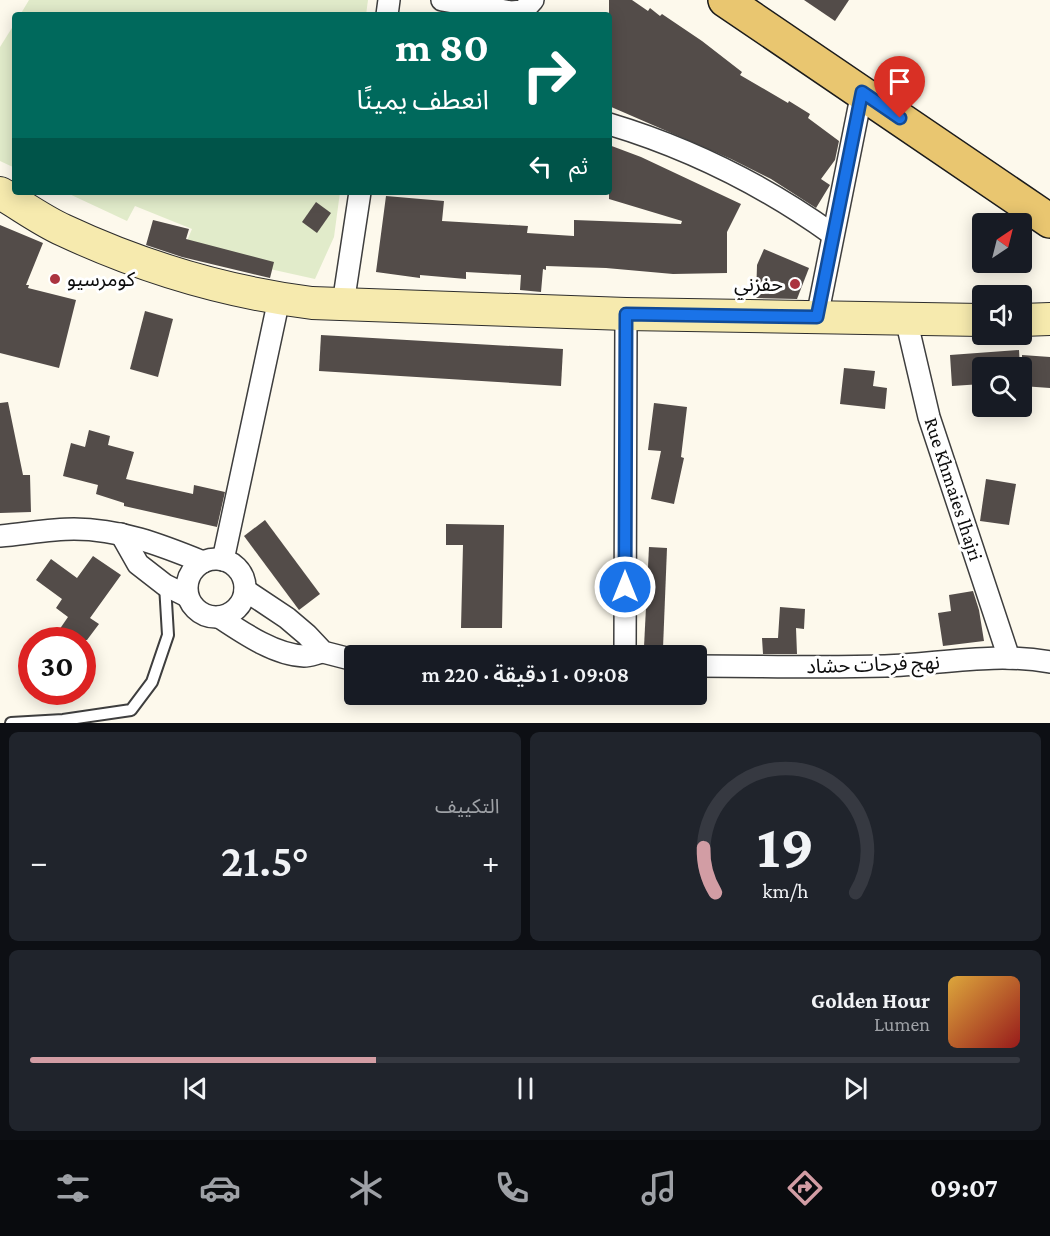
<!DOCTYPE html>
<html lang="ar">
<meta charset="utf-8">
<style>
:root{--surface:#171b24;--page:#20242c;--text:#f1f3f6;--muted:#9ea1a6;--line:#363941;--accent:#d29da4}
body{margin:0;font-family:"Crimson Pro","Noto Sans Arabic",serif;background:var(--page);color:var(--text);direction:rtl;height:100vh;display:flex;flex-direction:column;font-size:22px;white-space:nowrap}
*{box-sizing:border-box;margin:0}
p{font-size:20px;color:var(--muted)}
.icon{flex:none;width:33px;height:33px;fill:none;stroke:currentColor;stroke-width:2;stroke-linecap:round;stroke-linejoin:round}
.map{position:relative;height:723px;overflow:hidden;direction:ltr}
.side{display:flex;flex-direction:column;gap:9px;padding:9px;background:#0d0f14;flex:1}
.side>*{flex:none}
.hud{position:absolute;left:12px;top:12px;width:600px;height:183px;border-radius:6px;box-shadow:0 3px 15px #0003;direction:rtl;background:#00695c;color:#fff;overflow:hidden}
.needle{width:39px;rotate:35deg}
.buttons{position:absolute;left:972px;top:213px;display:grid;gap:12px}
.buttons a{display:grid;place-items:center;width:60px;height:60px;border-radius:6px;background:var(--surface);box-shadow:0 3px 15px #0003;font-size:30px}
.speed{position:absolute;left:18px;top:627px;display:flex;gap:12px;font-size:30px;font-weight:700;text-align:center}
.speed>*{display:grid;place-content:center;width:78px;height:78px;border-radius:50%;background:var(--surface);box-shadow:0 3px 15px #0003;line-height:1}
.speed .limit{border:9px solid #d22;background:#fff;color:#111}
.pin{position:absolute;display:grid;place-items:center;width:51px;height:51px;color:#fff;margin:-62px -26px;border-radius:50% 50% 50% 0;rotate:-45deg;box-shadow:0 0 6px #0007}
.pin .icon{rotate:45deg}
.me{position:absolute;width:66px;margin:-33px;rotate:0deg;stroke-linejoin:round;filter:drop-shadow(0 0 4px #0008)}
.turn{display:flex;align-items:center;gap:21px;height:126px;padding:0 24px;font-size:27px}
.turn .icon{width:78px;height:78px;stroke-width:2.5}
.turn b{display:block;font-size:42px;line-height:51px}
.then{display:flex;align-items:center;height:57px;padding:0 24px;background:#0003;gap:12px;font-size:22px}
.big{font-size:45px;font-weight:600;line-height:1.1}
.side .card{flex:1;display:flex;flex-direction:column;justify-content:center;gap:9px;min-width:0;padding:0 21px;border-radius:9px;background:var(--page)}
.side .dial{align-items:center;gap:0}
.dial svg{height:156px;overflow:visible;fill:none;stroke:var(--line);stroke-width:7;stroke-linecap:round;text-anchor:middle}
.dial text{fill:var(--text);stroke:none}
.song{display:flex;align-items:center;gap:18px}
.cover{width:72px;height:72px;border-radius:9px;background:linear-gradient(135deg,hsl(40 70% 55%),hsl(0 70% 35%))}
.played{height:6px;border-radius:3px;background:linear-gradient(90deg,var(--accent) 35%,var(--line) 35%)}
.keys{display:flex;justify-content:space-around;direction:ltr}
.heat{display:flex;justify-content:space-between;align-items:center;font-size:33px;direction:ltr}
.side .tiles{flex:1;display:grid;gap:9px;grid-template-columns:1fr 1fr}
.card:last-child{grid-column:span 2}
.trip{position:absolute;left:344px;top:645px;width:363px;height:60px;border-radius:6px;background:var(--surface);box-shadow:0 3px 15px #0003;font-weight:600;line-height:60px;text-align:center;direction:rtl}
.tab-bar{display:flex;height:96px;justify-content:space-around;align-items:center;background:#090b0e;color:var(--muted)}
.tab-bar .icon{width:42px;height:42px}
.tab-bar .active{color:var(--accent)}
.tab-bar b{font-size:27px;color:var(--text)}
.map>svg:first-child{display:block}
.pitch{fill:#e1ebca}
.building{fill:#534c49}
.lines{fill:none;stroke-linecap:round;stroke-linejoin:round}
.lane-casing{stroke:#3e3e3e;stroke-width:14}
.street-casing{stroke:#3e3e3e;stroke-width:24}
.secondary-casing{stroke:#2d2d2d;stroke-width:34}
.primary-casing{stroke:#1c1c1c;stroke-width:36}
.lane{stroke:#fff;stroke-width:10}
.street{stroke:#fff;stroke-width:21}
.secondary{stroke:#f6eaae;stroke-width:32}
.primary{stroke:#e9c670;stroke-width:33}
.route-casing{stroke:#114b97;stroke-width:15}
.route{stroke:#1a73e8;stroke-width:10}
.poi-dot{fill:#ab343f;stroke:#fff;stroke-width:2}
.labels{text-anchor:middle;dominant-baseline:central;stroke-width:6;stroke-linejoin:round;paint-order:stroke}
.poi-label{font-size:20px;fill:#0b0b0b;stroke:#fff;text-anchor:start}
.street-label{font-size:20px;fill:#0b0b0b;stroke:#fff}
</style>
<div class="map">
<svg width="1050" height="723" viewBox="0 0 1050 723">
<rect width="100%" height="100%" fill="#fdf9ec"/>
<!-- pitch -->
<g class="pitch">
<polygon points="29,0 368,0 366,15 20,15"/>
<polygon points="15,23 15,168 0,161 0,47"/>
<polygon points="65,192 340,192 334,237 315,279 183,250 192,229 135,206 127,221"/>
</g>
<!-- building -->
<g class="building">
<polygon points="609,0 632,0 648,11 650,8 660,16 662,14 702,41 742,72 740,75 788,103 789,101 810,114 808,118 839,141 835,160 821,179 830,185 816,208 771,179 731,159 609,106"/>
<polygon points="804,0 849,0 835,21"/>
<polygon points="609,145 641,157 741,204 727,232 727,273 673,274 606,268 546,266 546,270 543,269 541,292 520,290 521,275 466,272 466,279 420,275 420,278 376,272 386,196 444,201 442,221 528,226 527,233 574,236 574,220 681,224 682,221 609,199"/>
<polygon points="316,202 331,213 317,233 302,222"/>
<polygon points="153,220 189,229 186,239 274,262 270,278 182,257 146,245"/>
<polygon points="0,225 43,243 26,285 29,285 28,288 76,300 59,368 0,353"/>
<polygon points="764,249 809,268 797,299 756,298 757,265"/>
<polygon points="145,311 173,319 158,377 130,369"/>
<polygon points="321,335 563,349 561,386 319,371"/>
<polygon points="1019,350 1020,368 982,368 982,384 952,386 950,355"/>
<polygon points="1022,355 1050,357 1050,388 1022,386"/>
<polygon points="844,368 875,371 873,386 887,388 885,409 840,404"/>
<polygon points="8,402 23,475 30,475 31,512 0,513 0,403"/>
<polygon points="654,403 687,407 681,457 684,458 674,504 651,499 661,451 648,450"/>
<polygon points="89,430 110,436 108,445 134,452 126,479 193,494 194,485 225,492 217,527 124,506 124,503 96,494 98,485 63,476 71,443 85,447"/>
<polygon points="986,479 1016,484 1009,525 980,521"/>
<polygon points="265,520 320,594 299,610 244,536"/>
<polygon points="446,524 504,525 502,628 461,628 463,545 446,545"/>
<polygon points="649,547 667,548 663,648 644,647"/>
<polygon points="93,556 121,575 90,618 99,624 87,640 67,640 57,633 68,617 56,608 62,599 36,580 51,559 77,578"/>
<polygon points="973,591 979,610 984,641 943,646 938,613 951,611 949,595"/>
<polygon points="780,607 805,609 804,629 796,628 797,654 763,654 762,638 778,638"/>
</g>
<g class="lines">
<!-- lane casing -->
<g class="lane-casing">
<polyline id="lane" points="11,723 63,720 131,710 152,682 168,635 165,585"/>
</g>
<!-- street casing -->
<g class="street-casing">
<g id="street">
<polyline points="442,0 511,12 523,11 533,0"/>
<polyline points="387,15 389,0"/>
<path d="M609 124C689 148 765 186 832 234"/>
<polyline points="343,304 360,192"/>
<polyline points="817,317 862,92"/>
<polyline points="906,319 929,417 1009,658"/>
<polyline points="121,534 138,564 165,585 187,596"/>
<path d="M0 536C24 534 50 529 74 529 120 529 161 545 203 562"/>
<circle cx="216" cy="588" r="29"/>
<polyline points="223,560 279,299"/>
<polyline points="245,590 287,618 307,635 323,652 354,660"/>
<path d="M219 617C243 633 275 655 304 656 310 656 317 653 323 652"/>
<polyline points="625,656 626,314"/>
<path d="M696 666C759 666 822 668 885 666 939 664 996 652 1050 662"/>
</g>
</g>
<!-- secondary casing -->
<g class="secondary-casing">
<g id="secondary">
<path d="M0 193C21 205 41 220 63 230 142 267 225 292 312 303L626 314 982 320"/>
<polyline points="1022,320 1050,319"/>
</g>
</g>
<!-- primary casing -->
<g class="primary-casing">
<polyline id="primary" points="725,0 1050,221"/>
</g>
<!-- lane -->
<use href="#lane" class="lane"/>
<!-- street -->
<use href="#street" class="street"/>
<!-- secondary -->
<use href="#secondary" class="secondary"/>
<!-- primary -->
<use href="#primary" class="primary"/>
</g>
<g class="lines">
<!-- route casing -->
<g class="route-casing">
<polyline id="route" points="625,587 626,314 817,317 862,92 900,118"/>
</g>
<!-- route -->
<use href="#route" class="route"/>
</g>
<!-- markers -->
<g class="poi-dot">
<circle cx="55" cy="279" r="6"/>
<circle cx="795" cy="284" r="6"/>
</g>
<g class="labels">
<!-- poi labels -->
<g class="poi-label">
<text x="67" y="279">كومرسيو</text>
<text x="783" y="284" text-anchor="end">حفزني</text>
</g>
<!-- street labels -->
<g class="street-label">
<text transform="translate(954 489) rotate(72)">Rue Khmaies lhajri</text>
<text transform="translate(873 664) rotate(-2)">نهج فرحات حشاد</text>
</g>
</g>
</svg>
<div class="buttons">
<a><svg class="needle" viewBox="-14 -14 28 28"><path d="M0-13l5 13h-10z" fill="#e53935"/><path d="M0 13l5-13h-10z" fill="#9ea1a6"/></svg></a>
<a><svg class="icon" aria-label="sound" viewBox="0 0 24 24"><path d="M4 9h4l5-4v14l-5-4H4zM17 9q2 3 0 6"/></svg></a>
<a><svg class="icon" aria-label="search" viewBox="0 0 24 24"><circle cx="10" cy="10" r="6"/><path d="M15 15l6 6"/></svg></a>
</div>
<div class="speed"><div class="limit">30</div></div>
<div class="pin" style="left:900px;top:118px;background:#d93025"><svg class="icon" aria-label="arrive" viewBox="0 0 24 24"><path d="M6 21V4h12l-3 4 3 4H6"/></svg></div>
<svg class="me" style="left:625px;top:587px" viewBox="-20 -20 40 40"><circle r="17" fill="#1a73e8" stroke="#fff" stroke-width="3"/><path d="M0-11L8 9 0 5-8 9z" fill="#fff"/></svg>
<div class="trip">09:08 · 1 دقيقة · 220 m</div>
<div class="hud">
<div class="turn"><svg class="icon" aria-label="right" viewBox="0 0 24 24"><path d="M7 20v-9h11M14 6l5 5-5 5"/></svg><div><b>80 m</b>انعطف يمينًا</div></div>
<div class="then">ثم<svg class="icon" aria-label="left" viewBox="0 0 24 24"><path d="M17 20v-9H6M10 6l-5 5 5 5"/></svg></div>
</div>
</div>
<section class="side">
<div class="tiles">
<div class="card dial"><svg viewBox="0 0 100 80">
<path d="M14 69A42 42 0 1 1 86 69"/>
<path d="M14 69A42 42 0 0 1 8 46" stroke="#d29da4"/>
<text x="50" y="56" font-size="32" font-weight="700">19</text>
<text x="50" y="72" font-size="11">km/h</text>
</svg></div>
<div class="card"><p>التكييف</p>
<div class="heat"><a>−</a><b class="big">21.5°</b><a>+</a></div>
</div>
<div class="card">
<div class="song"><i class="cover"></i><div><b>Golden Hour</b><p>Lumen</p></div></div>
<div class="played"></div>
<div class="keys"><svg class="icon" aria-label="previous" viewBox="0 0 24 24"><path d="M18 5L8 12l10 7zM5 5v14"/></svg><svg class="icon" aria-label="pause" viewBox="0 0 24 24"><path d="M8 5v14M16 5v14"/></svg><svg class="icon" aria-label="next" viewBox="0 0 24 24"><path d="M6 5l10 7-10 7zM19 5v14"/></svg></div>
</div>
</div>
</section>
<nav class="tab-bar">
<b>09:07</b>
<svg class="icon active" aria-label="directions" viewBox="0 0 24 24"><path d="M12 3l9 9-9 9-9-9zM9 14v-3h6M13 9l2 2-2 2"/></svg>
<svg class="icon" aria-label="music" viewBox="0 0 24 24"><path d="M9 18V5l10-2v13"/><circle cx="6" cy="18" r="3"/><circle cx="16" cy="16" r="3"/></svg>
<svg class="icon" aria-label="phone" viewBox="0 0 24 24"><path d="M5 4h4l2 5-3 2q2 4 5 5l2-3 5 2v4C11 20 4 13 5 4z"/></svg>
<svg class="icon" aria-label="climate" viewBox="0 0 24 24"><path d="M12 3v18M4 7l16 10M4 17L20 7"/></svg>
<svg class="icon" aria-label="car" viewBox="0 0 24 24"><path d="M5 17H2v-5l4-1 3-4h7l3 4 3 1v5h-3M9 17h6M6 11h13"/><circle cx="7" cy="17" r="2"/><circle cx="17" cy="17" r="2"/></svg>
<svg class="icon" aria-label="filters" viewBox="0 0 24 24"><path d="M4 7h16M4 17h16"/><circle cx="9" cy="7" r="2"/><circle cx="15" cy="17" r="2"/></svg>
</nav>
